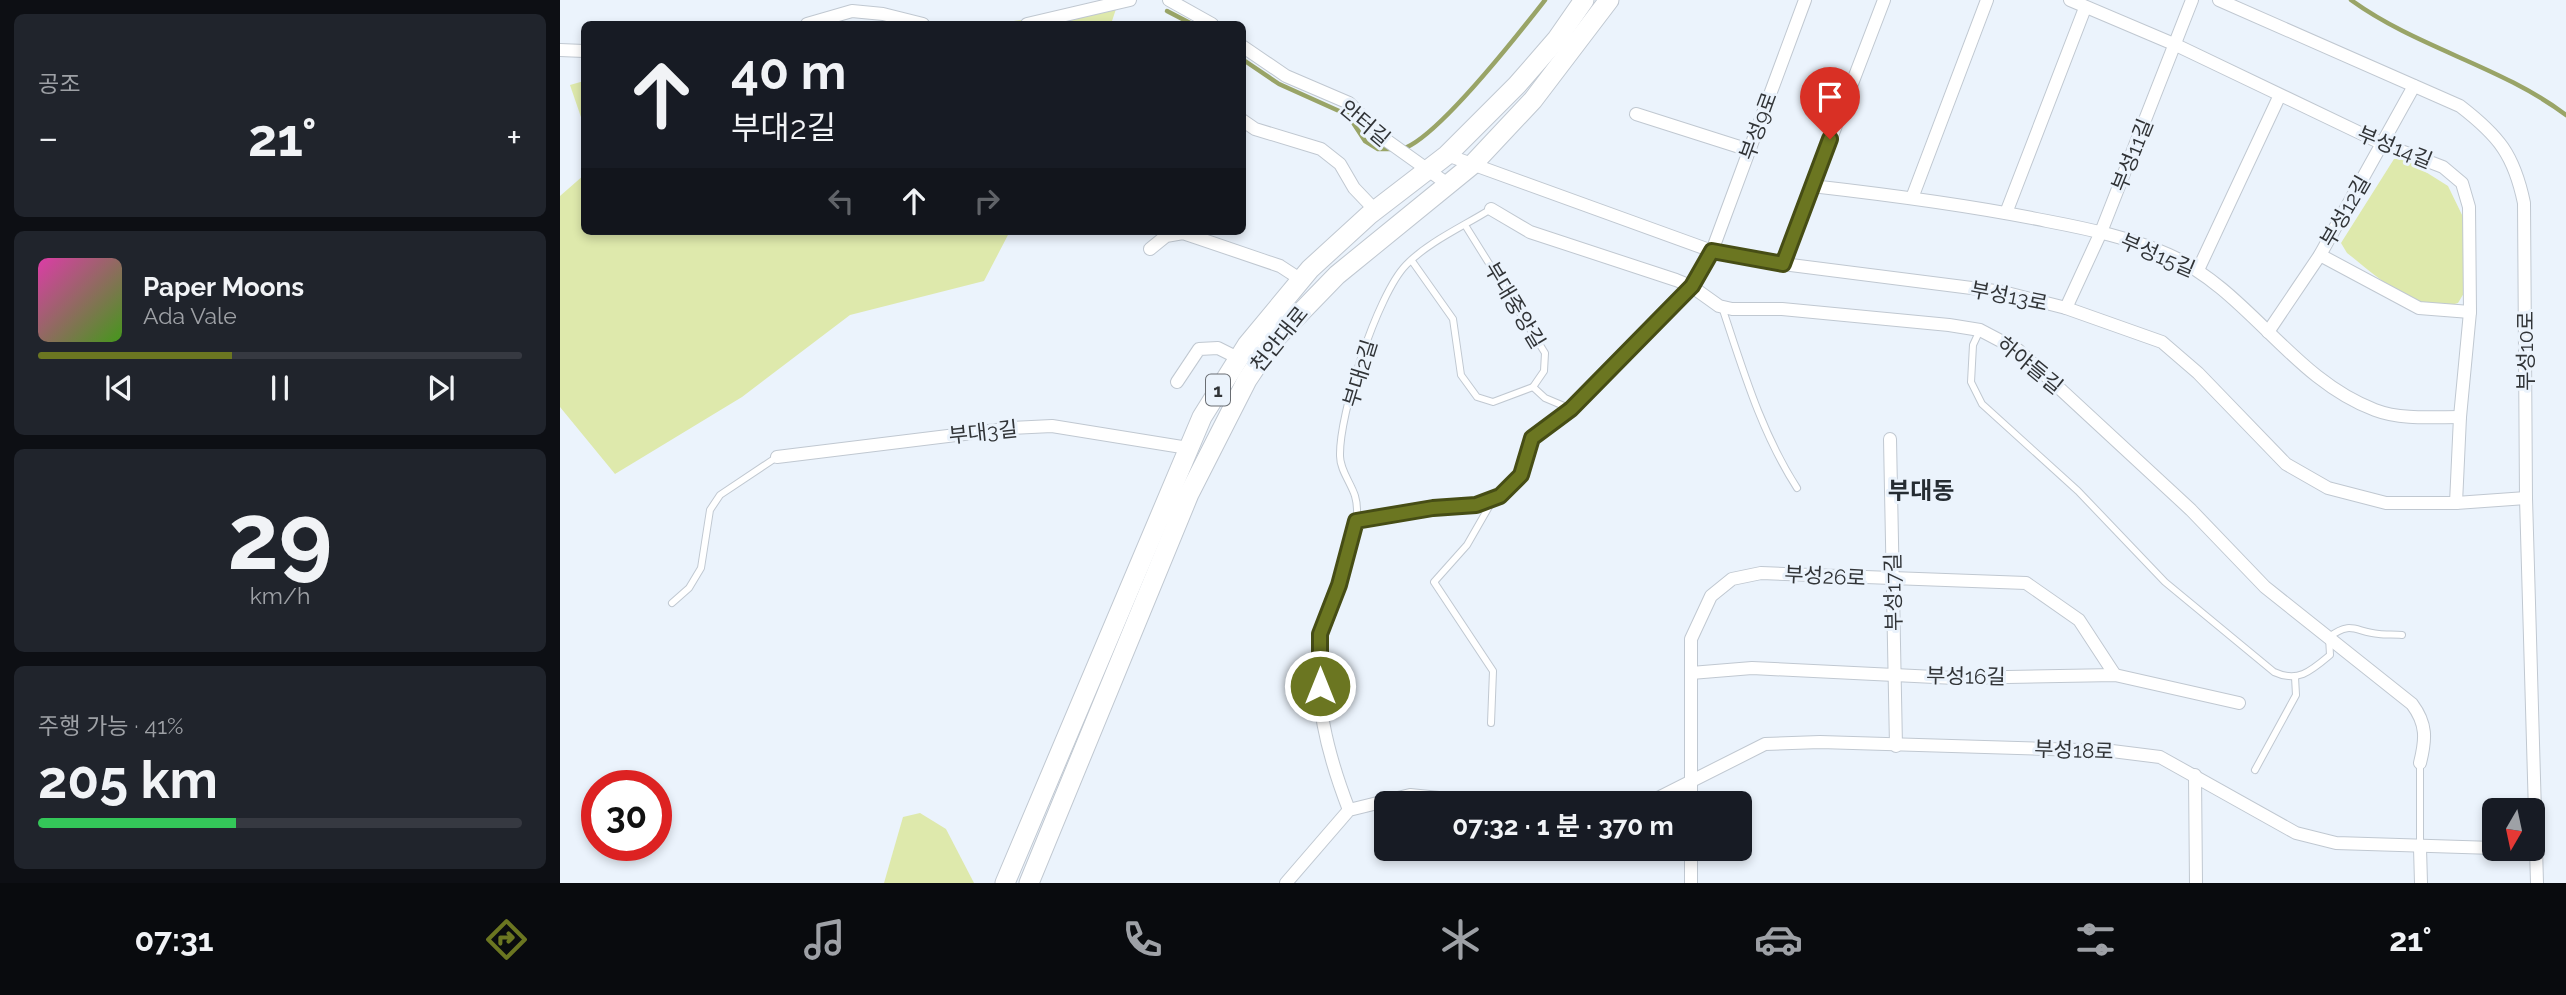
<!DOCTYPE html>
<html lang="ko">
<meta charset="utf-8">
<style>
:root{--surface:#171b24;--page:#20242c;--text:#f1f3f6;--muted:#9ea1a6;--line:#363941;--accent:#6b7621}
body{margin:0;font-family:Raleway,"Noto Sans KR",sans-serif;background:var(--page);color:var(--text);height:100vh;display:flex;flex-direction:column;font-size:26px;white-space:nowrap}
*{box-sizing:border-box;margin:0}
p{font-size:23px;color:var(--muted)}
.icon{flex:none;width:38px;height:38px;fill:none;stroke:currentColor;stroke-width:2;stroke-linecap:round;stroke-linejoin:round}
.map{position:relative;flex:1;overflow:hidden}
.drawer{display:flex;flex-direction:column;gap:14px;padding:14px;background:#0d0f14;width:560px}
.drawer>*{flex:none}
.top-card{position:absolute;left:21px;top:21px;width:665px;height:214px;border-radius:10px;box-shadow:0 4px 10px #0003;background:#171b24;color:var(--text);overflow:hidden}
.needle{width:46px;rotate:189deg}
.buttons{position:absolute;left:1922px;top:798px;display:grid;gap:14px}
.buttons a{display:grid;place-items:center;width:63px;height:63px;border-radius:10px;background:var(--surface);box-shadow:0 4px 10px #0003;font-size:35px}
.speed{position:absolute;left:21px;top:770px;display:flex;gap:14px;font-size:35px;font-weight:700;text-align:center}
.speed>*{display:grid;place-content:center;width:91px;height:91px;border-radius:50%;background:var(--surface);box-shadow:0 4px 10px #0003;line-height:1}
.speed .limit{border:10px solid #d22;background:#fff;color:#111}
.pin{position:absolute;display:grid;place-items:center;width:60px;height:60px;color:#fff;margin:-72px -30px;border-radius:50% 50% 50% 0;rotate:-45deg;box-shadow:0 0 7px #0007}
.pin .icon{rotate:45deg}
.me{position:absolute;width:77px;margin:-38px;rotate:0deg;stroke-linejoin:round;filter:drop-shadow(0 0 5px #0008)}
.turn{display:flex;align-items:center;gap:24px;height:147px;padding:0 35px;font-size:32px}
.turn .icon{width:91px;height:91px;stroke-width:2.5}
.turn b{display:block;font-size:49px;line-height:60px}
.lanes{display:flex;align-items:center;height:66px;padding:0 35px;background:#0003;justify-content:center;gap:35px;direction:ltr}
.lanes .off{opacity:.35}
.big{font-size:52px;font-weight:700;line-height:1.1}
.drawer .widget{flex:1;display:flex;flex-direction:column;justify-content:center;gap:10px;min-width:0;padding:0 24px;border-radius:10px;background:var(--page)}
.drawer .dial{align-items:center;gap:0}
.dial b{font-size:91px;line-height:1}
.song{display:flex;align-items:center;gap:21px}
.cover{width:84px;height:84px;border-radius:10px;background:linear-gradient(135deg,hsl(320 70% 55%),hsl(100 70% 35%))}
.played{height:7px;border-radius:4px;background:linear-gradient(90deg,var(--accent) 40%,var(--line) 40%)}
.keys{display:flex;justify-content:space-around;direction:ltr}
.heat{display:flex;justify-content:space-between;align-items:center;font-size:38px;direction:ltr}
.charge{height:10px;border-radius:5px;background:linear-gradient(90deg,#34c759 41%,var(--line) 0)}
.trip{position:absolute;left:814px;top:791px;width:378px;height:70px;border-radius:10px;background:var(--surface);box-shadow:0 4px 10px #0003;font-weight:700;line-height:70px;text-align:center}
.menu{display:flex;height:112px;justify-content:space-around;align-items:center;background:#090b0e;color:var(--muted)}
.menu .icon{width:49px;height:49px}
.menu .current{color:var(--accent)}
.menu b{font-size:32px;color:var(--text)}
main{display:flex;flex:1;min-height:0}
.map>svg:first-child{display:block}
.green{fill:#dee9ac}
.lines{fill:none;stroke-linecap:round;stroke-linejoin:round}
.stream{stroke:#99a467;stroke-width:4.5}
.service-casing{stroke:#c0c8d1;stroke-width:8}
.minor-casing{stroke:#c0c8d1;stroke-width:14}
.primary-casing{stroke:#c0c8d1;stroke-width:21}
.service{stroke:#fff;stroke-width:6}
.minor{stroke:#fff;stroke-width:12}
.primary{stroke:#fff;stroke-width:19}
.route-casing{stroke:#464d15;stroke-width:18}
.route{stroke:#6b7621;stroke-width:12}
.labels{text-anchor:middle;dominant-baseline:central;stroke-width:6;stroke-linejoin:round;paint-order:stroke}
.shield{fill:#ebf3fc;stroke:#696d72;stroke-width:2}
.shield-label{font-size:19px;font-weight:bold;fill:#313437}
.street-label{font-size:21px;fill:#313437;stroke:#ebf3fc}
.quarter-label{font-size:24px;font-weight:bold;fill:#252c32;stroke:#ebf3fc}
</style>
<main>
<section class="drawer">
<div class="widget"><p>공조</p>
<div class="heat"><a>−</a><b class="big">21°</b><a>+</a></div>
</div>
<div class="widget">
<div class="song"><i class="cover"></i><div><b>Paper Moons</b><p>Ada Vale</p></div></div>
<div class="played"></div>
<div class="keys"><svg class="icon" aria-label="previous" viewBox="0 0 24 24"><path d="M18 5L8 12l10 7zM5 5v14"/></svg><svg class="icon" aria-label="pause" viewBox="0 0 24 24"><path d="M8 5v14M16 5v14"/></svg><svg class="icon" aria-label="next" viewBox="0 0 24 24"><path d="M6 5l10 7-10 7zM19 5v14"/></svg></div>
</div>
<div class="widget dial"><b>29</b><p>km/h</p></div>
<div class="widget"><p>주행 가능 · 41%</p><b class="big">205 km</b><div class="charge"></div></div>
</section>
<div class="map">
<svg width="2006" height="883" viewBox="0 0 2006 883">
<rect width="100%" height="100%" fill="#ebf3fc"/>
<!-- green -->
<g class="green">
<polygon points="556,9 551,24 427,24"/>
<polygon points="24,81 24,126 10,85"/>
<path d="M1834 159H1845L1888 186 1904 219V293L1898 303C1857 317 1816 275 1787 253L1781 243Z"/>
<polygon points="24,175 24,231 449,231 449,233 424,281 290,315 182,397 55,474 0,407 0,196"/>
<polygon points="360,813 386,829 414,883 324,883 343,817"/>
</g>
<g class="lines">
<!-- stream -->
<g class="stream">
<path d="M1791 0C1857 48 1941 66 2006 115"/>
<polyline points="607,11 632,24"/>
<polyline points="682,59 719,84 788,115 805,141 818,149 833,149"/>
<path d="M842 149C877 139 960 32 985 0"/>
</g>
<!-- service casing -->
<g class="service-casing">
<g id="service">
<polyline points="905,225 985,353 984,371 973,387 985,398 1011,409"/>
<polyline points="852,261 893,319 901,375 917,397 933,402 973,387"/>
<path d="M1162 307C1183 370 1201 432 1237 488"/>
<path d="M1420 330 1413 345 1411 382 1422 404 1518 491 1605 582 1714 672C1738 683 1751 671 1770 655L1769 637C1792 620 1795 632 1819 634 1826 635 1835 634 1842 635"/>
<polyline points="796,521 873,508 917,505 941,496 961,475 972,438 1011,409 1131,286"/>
<path d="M779 585C786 560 803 522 795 496 791 483 780 470 780 456 779 414 817 295 846 265 868 242 904 226 931 209"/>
<polyline points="112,603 129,588 141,568 150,510 160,495 217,457"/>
<polyline points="931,723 933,671 874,582 907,545 934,498"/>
<polyline points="1860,763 1860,845"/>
<polyline points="1695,770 1736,695 1735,677"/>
</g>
</g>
<!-- minor casing -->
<g class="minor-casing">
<g id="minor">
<polyline points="609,0 652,24"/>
<polyline points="1510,0 1616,45 1823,144 1883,167 1902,183 1909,207 1910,312 1900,417 1896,503"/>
<path d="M1659 0 1900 106C1939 136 1954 155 1964 203L1966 498 1977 883"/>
<polyline points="247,24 292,11 323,14 363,24"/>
<polyline points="467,24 570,0"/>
<polyline points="682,46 726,76 789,103 826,140 889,185"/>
<polyline points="0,50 24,51"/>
<polyline points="1076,114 1189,150"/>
<polyline points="682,120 695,129 761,149 780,164 794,188 815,210"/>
<polyline points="887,155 1152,251 1223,264 1443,292 1506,308 1602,342 1638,373 1726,464 1768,488 1826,503 1896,503 1966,498"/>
<path d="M1252 186C1331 195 1409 205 1487 221 1529 229 1571 238 1609 255 1689 291 1732 379 1815 410 1841 420 1873 417 1900 417"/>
<polyline points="1352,198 1427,0"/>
<path d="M931 209 970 232 1116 280 1131 286 1159 306 1172 309H1222L1389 325 1420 330 1458 350 1631 510 1705 587 1852 704C1867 724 1866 739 1860 763"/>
<polyline points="1446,213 1525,8"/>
<polyline points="590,249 606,236 623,233 720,266 740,279"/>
<polyline points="1760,255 1859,308 1910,312"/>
<polyline points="1223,264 1324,0"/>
<polyline points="1638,270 1719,97"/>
<polyline points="1131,286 1152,251 1245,0"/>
<polyline points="1506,308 1541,232 1632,0"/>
<polyline points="1708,332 1760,255 1854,86"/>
<polyline points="617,382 639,349 658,348 678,358"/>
<polyline points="1330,439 1336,746"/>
<polyline points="217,457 453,428 492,426 628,448"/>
<path d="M779 585C773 600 762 619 760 636 753 698 767 753 789 810"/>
<polyline points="1131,673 1192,668 1395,678 1555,675 1679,703"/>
<polyline points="1635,775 1636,883"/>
<polyline points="1088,803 1205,744 1260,742 1552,751 1600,757 1736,833 1776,843 1934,848"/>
<polyline points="1131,803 1131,639 1151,596 1172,579 1201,573 1466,583 1519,620 1555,675"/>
<polyline points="1860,848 1861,883"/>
<polyline points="1131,849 1131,883"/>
<polyline points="726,883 789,810 850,795 927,803"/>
</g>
</g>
<!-- primary casing -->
<g class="primary-casing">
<g id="primary">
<polyline points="445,883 642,417 687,345 750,269 809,215 887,155 957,85 997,39 1024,0"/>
<polyline points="469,883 629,494 687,380 713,341 777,275 912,165 973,100 1049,0"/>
</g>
</g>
<!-- service -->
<use href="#service" class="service"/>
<!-- minor -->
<use href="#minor" class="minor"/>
<!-- primary -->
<use href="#primary" class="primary"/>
</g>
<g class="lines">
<!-- route casing -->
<g class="route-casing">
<polyline id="route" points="760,686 760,634 779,585 796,521 873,508 916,505 940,496 961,475 972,438 1011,409 1132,286 1152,251 1223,264 1270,139"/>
</g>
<!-- route -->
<use href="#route" class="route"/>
</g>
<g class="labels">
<!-- shield labels -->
<rect class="shield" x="646" y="374.5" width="24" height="31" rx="5"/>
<g class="shield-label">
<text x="658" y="390">1</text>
</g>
<!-- street labels -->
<g class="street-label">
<text transform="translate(805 123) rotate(40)">안터길</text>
<text transform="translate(1198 126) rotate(-70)">부성9로</text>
<text transform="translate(1835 147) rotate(22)">부성14길</text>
<text transform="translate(1572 155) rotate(-68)">부성11길</text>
<text transform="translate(1785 211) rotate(-60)">부성12길</text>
<text transform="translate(1598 255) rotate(23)">부성15길</text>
<text transform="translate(1449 296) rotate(11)">부성13로</text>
<text transform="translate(955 305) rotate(59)">부대중앙길</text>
<text transform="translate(719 339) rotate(-51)">천안대로</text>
<text transform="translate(1965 351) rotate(-90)">부성10로</text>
<text transform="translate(1470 365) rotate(39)">하야들길</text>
<text transform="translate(800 373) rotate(-73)">부대2길</text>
<text transform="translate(423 432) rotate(-6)">부대3길</text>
<text transform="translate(1265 576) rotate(3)">부성26로</text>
<text transform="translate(1333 592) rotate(-91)">부성17길</text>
<text transform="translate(1406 676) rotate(1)">부성16길</text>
<text transform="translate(1514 750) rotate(2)">부성18로</text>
</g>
<!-- quarter labels -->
<g class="quarter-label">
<text x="1361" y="490">부대동</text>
</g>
</g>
</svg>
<div class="buttons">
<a><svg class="needle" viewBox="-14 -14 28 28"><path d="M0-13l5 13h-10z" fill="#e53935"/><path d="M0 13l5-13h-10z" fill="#9ea1a6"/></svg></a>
</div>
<div class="speed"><div class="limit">30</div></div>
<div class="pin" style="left:1270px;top:139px;background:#d93025"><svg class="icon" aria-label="arrive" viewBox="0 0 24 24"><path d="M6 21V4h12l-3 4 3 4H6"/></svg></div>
<svg class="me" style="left:760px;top:686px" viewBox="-20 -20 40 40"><circle r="17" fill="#6b7621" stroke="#fff" stroke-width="3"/><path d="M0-11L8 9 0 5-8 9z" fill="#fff"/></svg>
<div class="trip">07:32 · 1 분 · 370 m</div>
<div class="top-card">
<div class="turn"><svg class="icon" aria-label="ahead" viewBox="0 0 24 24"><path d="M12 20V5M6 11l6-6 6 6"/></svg><div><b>40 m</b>부대2길</div></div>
<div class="lanes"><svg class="icon off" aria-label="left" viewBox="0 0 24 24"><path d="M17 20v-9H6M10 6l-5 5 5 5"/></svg><svg class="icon" aria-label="ahead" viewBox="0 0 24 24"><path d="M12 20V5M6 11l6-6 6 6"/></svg><svg class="icon off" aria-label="right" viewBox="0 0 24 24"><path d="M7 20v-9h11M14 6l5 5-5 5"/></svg></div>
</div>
</div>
</main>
<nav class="menu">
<b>07:31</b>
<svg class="icon current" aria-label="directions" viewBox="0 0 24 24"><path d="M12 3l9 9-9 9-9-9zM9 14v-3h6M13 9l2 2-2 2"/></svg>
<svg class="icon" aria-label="music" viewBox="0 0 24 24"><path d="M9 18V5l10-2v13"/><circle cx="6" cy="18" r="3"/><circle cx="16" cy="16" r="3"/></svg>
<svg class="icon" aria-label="phone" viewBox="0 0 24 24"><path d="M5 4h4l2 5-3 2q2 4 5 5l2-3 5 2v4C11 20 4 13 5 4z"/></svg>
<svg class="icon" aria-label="climate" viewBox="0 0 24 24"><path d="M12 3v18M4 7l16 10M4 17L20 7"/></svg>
<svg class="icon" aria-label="car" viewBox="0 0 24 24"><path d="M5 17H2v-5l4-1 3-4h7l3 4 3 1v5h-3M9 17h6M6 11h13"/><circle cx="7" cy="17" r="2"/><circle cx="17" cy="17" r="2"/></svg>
<svg class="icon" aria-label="filters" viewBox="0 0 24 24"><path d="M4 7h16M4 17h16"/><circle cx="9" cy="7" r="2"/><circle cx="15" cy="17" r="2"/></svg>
<b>21°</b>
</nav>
